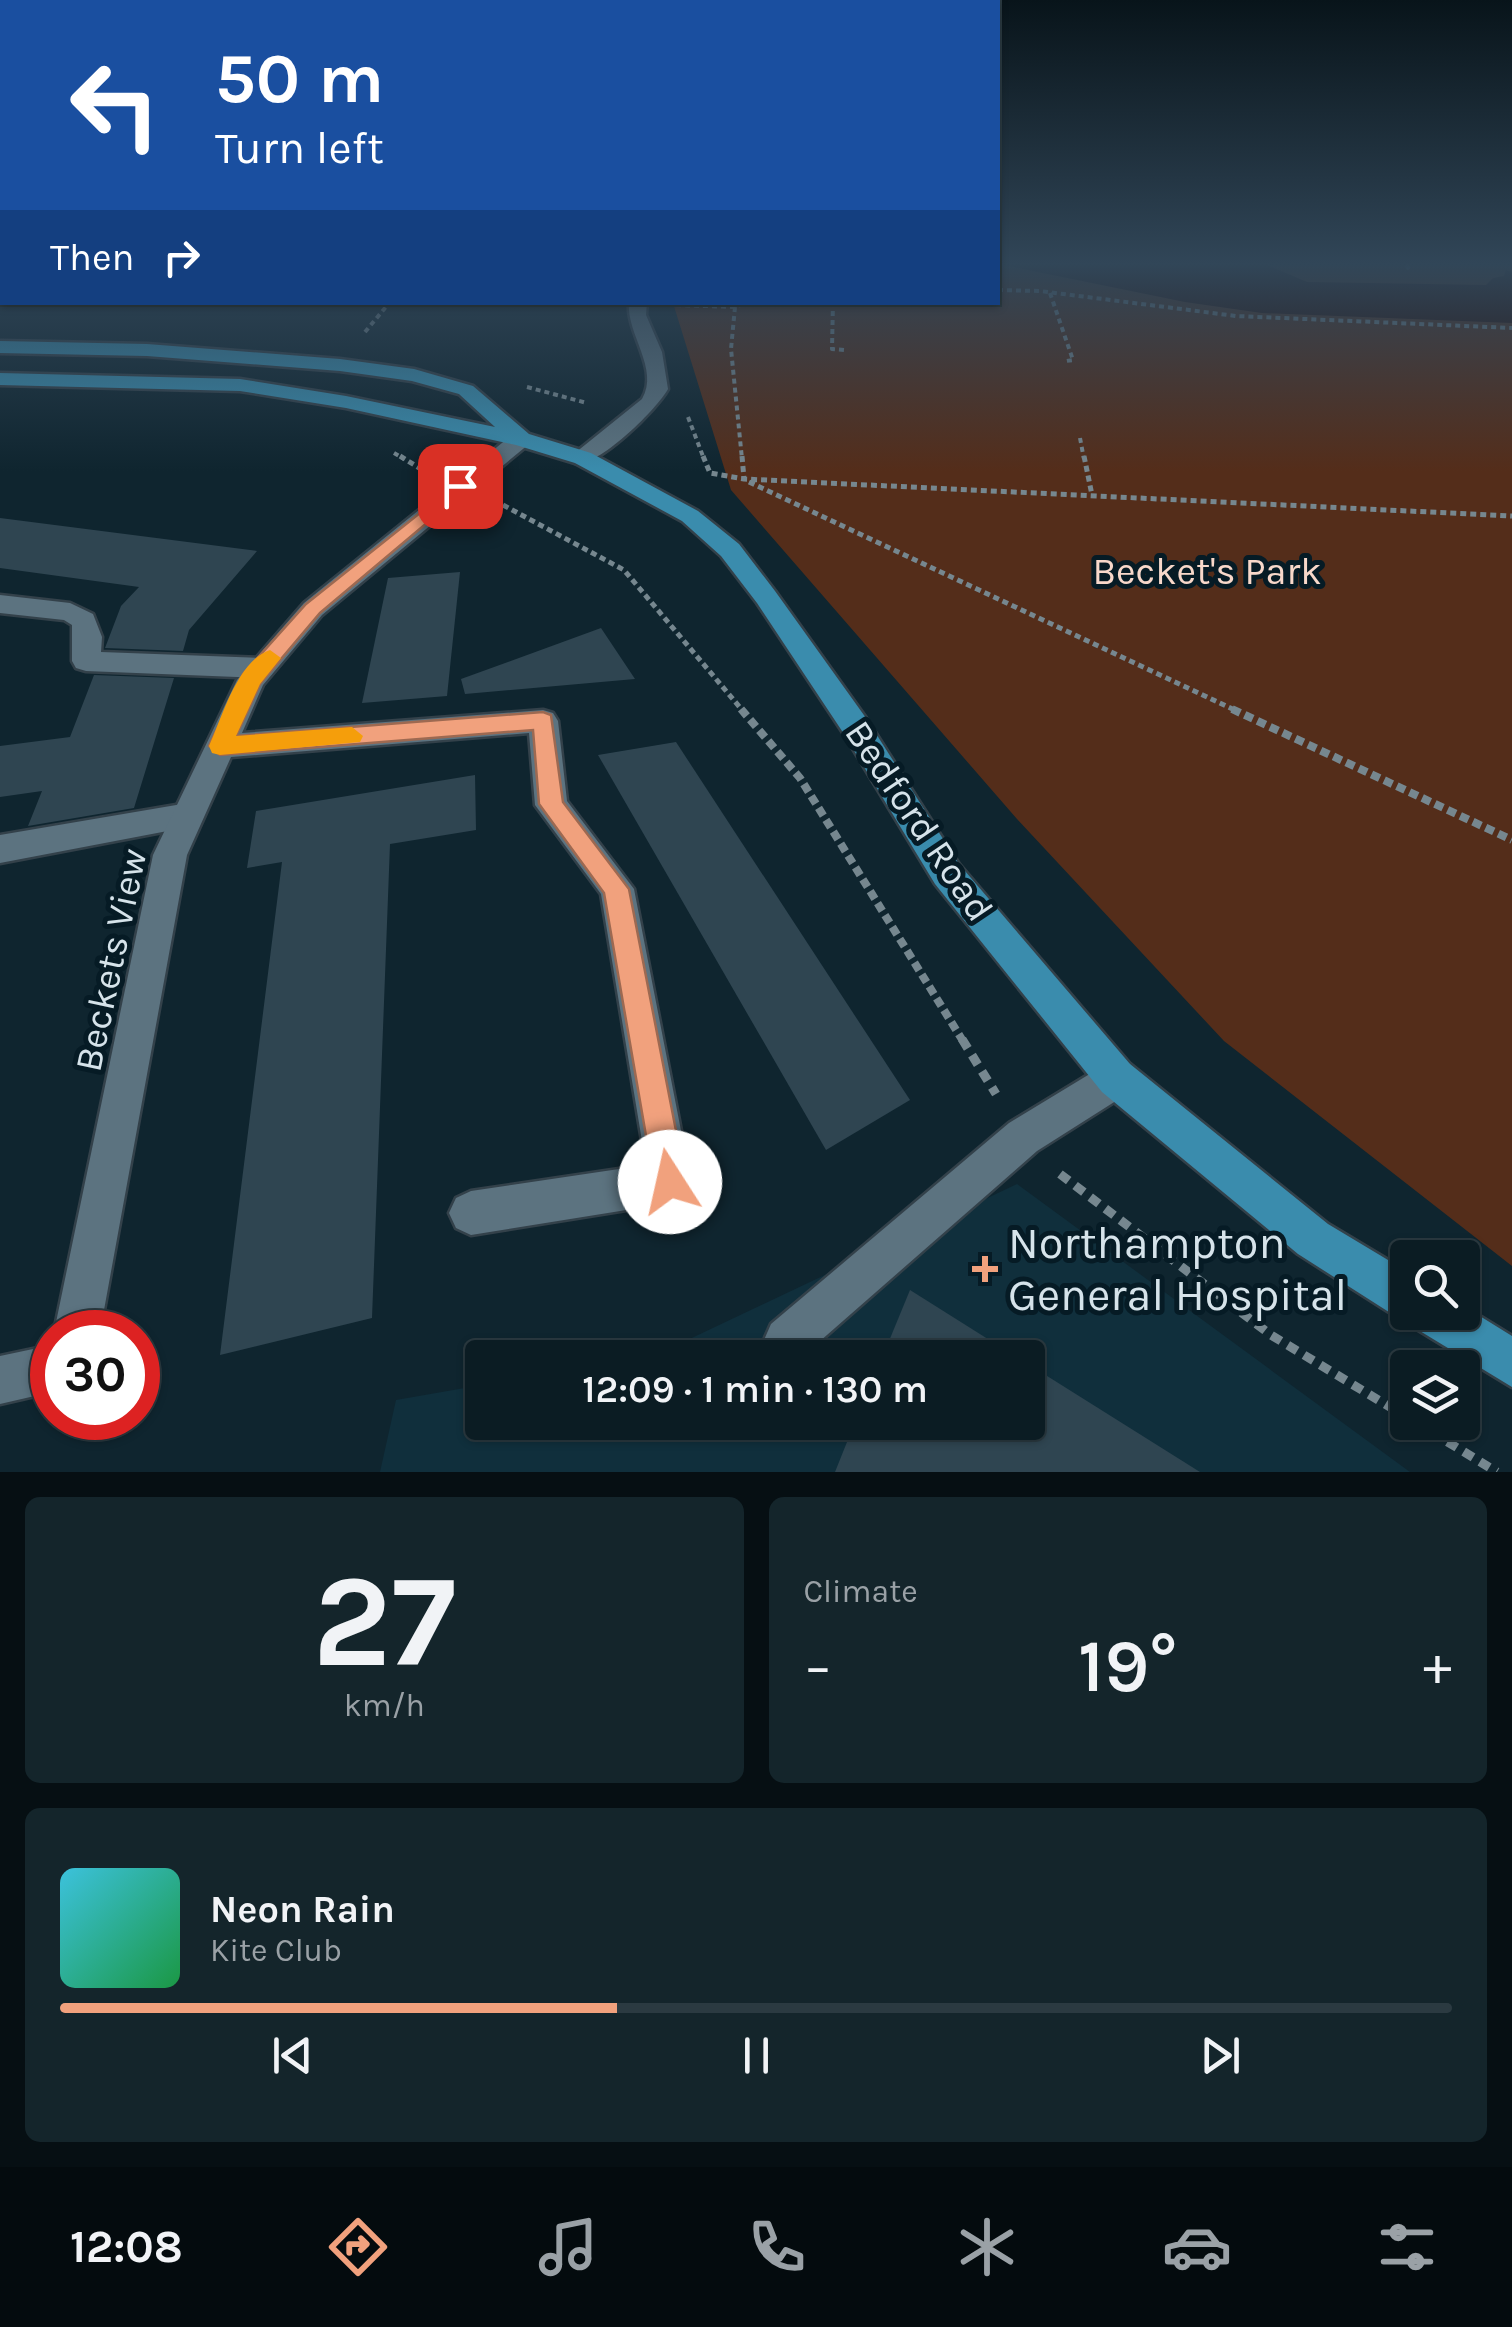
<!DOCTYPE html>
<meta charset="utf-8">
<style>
:root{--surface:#0b1c23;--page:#14252b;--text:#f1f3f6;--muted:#9aa1a6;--line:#2b3a41;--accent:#f1a17d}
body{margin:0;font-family:Karla,sans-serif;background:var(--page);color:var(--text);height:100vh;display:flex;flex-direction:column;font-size:38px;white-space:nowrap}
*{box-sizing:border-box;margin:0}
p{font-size:32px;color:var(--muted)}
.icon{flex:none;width:55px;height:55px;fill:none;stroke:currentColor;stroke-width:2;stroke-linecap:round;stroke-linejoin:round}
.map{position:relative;height:1472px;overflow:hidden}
.panel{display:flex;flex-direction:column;gap:25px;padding:25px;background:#060f13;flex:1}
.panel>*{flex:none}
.top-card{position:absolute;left:0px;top:0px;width:1000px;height:305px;box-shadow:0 2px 8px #0004,0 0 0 2px var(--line);background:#1a4fa0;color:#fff;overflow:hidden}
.controls{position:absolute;left:1390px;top:1240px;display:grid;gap:20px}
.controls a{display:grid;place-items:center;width:90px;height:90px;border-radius:10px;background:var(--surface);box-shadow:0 2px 8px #0004,0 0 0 2px var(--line);font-size:50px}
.speed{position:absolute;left:30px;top:1310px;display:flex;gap:20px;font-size:50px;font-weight:700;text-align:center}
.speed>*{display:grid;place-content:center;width:130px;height:130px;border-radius:50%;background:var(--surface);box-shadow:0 2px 8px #0004,0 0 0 2px var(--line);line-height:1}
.speed .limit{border:15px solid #d22;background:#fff;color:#111}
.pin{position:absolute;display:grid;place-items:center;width:85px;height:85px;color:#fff;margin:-42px;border-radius:20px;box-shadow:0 5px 15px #0006}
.me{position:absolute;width:110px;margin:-55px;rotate:350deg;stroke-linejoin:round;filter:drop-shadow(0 0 8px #0008)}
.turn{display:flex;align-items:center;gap:35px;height:210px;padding:0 50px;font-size:45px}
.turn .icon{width:130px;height:130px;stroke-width:2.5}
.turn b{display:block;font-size:70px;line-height:85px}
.then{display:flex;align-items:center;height:95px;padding:0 50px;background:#0003;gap:20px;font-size:38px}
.big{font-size:75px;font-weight:600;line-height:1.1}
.panel .card{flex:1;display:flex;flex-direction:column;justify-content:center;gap:15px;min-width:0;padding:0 35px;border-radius:15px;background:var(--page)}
.panel .dial{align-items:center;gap:0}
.dial b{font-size:130px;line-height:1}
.song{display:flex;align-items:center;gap:30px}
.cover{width:120px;height:120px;border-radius:15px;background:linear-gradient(135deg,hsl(190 70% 55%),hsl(140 70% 35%))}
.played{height:10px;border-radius:5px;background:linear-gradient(90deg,var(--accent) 40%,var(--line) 40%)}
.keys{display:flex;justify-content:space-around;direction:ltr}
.heat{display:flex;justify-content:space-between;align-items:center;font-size:55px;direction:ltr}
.panel .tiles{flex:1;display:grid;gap:25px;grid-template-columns:1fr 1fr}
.card:last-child{grid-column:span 2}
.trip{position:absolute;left:465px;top:1340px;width:580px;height:100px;border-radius:10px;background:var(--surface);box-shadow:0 2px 8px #0004,0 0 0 2px var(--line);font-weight:600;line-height:100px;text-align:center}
.menu{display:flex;height:160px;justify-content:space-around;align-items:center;background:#040b0e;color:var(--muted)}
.menu .icon{width:70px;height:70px}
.menu .active{color:var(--accent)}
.menu b{font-size:45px;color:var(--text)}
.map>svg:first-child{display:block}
.built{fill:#102f3c}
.green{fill:#542d1a}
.water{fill:#250600}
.building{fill:#2f4551}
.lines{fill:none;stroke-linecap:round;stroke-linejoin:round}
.service-casing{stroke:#33414a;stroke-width:5}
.minor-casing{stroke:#33414a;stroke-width:5}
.primary-casing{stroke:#33414a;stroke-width:5}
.path-far3{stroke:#76878f;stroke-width:4;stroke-dasharray:5 4;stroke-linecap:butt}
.path-far2{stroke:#76878f;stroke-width:5;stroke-dasharray:6 4;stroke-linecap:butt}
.path-far1{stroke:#76878f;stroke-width:8;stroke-dasharray:9 5;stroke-linecap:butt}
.path{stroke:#76878f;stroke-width:9;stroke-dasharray:11 8;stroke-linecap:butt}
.service{fill:#5c7380;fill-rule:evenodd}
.minor{fill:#5c7380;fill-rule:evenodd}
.primary{fill:#3a8cad;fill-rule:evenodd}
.route{fill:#f1a17d;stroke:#9d6951;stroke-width:2.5}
.slow{fill:#f59e0b}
.poi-dot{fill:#f1a17d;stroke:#061b25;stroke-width:4}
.labels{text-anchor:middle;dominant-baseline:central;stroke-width:10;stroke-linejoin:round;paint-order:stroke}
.park-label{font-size:38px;fill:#f8d8ca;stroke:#061b25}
.street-label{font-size:38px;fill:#d6e3ea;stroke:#061b25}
.near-poi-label{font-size:45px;fill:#d6e3ea;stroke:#061b25;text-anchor:start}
</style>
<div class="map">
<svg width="1512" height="1472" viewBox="0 0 1512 1472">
<rect width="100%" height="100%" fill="#0f252f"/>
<!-- built -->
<polygon class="built" points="1017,1184 1410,1472 380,1472 396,1400 482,1385 482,1422 1028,1422 1028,1358 637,1357 658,1354"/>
<!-- green -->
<polygon class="green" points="998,265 1512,265 1512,1266 1224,1041 1017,819 731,490 673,303 998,302"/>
<!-- water -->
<polygon class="water" points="1004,265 1267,265 1307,282 1486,285 1493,278 1504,276 1506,270 1512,272 1512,323 1262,313 1185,302"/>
<!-- building -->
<g class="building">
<polygon points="0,518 257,551 189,630 183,651 105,648 121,606 139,587 0,568"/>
<polygon points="460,572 447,696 362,703 388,578"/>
<polygon points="601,628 635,679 465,694 461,679"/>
<polygon points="94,675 174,678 134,808 28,826 42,791 0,797 0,746 70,737"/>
<polygon points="676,742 910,1100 826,1150 598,755"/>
<polygon points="475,775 476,830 390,844 372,1318 220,1355 282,862 247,868 256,811"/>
<polygon points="910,1290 1018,1358 882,1358"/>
<polygon points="1028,1364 1200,1472 835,1472 855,1422 1028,1422"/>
</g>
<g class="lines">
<!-- service casing -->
<g class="service-casing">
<g id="service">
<polygon points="0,595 70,603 93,614 102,637 101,652 261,658 271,661 275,668 271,675 261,678 86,671 76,668 72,661 72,625 64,620 0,613"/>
<polygon points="188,803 199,807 204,816 199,825 0,863 0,835"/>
<polygon points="1116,1058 1130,1064 1136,1078 1130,1092 1037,1151 803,1356 771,1356 764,1340 771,1324 1009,1123"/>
<polygon points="52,1345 52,1392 0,1404 0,1356"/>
</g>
</g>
<!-- minor casing -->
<g class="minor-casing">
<g id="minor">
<path d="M629 302H647L646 315 662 352 668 389C657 409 598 468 575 463L572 458 575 453 642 399C660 369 626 334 629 302Z"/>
<polygon points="521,432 532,439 529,444 322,615 263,685 242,733 543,710 553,713 558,721 567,801 634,889 691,1182 685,1197 670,1203 471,1235 456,1228 449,1213 456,1198 471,1191 646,1165 601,894 535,805 529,733 231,757 187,855 100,1332 54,1332 153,855 237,680 304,603 513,434"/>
</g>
</g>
<!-- primary casing -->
<g class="primary-casing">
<polygon id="primary" points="0,341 147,344 340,359 414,369 473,386 529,434 591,453 698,511 739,544 775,591 866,718 959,864 1130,1064 1328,1224 1408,1272 1408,1312 1462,1312 1462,1305 1512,1336 1512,1387 1415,1328 1411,1319 1392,1314 1298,1254 1102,1092 935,884 844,734 757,603 721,556 682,521 575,463 516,445 346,408 240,391 0,385 0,373 240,379 346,396 495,427 459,394 412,381 340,371 147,356 0,353"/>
</g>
<!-- path-far3 -->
<g class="path-far3">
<polyline points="1406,265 1410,270"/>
<polyline points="998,290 1040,291 1236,316 1512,328"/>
<polyline points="1050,293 1073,360 1066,361"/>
<polyline points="833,302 832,349 844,350"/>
<polyline points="676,305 735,307 749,302"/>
<polyline points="735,307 731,349 742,459"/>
<polyline points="365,332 390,302"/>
<polyline points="527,387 587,403"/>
<polyline points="688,417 704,459"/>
<polyline points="1080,438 1084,459"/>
<polyline points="394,453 404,459"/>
</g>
<!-- path-far2 -->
<g class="path-far2">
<polyline points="400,456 421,469"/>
<polyline points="703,456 710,473 744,479 1512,516"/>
<polyline points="742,456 744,479"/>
<polyline points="1084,456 1092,495"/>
<polyline points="749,482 1237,711"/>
<polyline points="503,505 624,570 743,711"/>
</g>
<!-- path-far1 -->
<g class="path-far1">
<polyline points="741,709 800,778 963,1041"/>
<polyline points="1232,709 1512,840"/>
</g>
<!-- path -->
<g class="path">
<polyline points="962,1039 996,1094"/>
<polyline points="1060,1174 1271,1335 1408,1418"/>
<polyline points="1415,1422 1497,1472"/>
</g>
<!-- service -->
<use href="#service" class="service"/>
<!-- minor -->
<use href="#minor" class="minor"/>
<!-- primary -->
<use href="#primary" class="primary"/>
</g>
<!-- sky -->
<linearGradient id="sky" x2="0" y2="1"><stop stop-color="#08141a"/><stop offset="0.56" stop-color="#314658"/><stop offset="1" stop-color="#314658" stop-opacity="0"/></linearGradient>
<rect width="1512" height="471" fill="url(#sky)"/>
<!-- route -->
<polygon class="route" points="460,481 469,486 466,490 320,613 260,684 236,736 543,712 551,715 563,802 629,889 686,1182 681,1194 670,1198 658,1194 654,1182 604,893 539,804 533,730 220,755 209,746 243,674 306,604"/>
<!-- slow -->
<path class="slow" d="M270 650 281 658 260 684 236 736 352 727 363 736 360 742 220 755 212 753 209 746C222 718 237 661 270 650Z"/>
<!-- markers -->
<path class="poi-dot" d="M980 1254h10v10h10v10h-10v10h-10v-10h-10v-10h10z"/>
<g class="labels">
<!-- park labels -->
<g class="park-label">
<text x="1207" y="571">Becket's Park</text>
</g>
<!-- street labels -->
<g class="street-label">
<text transform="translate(919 821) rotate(56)">Bedford Road</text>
<text transform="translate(111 960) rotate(-78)">Beckets View</text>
</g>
<!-- near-poi labels -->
<g class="near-poi-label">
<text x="1008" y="1243">Northampton<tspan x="1008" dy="52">General Hospital</tspan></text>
</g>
</g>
</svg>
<div class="controls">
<a><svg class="icon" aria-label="search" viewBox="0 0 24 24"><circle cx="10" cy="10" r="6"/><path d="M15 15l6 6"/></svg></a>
<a><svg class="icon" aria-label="layers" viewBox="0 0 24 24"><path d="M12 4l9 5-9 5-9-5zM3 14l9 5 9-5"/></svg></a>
</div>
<div class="speed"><div class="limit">30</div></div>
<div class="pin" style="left:460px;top:486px;background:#d93025"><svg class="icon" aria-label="arrive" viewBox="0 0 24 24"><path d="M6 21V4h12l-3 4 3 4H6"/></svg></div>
<svg class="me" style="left:670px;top:1182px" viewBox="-20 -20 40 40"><circle r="19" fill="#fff"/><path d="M0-13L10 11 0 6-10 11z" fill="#f1a17d"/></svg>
<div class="trip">12:09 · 1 min · 130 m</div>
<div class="top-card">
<div class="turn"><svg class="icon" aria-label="left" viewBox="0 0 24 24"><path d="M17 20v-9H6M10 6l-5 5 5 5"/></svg><div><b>50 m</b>Turn left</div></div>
<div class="then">Then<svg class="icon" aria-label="right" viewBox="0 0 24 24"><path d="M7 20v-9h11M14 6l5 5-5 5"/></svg></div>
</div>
</div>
<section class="panel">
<div class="tiles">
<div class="card dial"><b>27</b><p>km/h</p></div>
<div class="card"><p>Climate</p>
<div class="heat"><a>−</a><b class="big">19°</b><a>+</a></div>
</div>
<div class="card">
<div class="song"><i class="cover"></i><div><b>Neon Rain</b><p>Kite Club</p></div></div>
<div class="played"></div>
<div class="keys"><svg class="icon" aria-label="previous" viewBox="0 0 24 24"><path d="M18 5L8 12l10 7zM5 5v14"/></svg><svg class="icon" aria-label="pause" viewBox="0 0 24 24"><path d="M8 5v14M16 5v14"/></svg><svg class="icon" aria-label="next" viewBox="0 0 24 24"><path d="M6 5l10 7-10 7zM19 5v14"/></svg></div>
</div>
</div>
</section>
<nav class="menu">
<b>12:08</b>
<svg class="icon active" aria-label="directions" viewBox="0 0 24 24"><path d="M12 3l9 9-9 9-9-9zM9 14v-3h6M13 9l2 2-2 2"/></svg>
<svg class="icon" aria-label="music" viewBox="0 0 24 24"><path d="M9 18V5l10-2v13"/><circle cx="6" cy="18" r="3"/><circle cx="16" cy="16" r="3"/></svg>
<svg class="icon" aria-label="phone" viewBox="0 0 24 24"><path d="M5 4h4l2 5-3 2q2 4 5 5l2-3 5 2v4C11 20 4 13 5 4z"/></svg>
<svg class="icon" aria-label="climate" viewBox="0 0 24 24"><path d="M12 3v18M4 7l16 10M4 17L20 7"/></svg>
<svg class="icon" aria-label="car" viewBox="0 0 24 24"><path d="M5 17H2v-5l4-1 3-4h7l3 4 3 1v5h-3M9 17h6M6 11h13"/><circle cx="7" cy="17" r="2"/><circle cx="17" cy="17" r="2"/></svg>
<svg class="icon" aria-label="filters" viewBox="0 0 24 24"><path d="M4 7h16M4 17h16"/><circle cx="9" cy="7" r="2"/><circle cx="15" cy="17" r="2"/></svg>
</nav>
